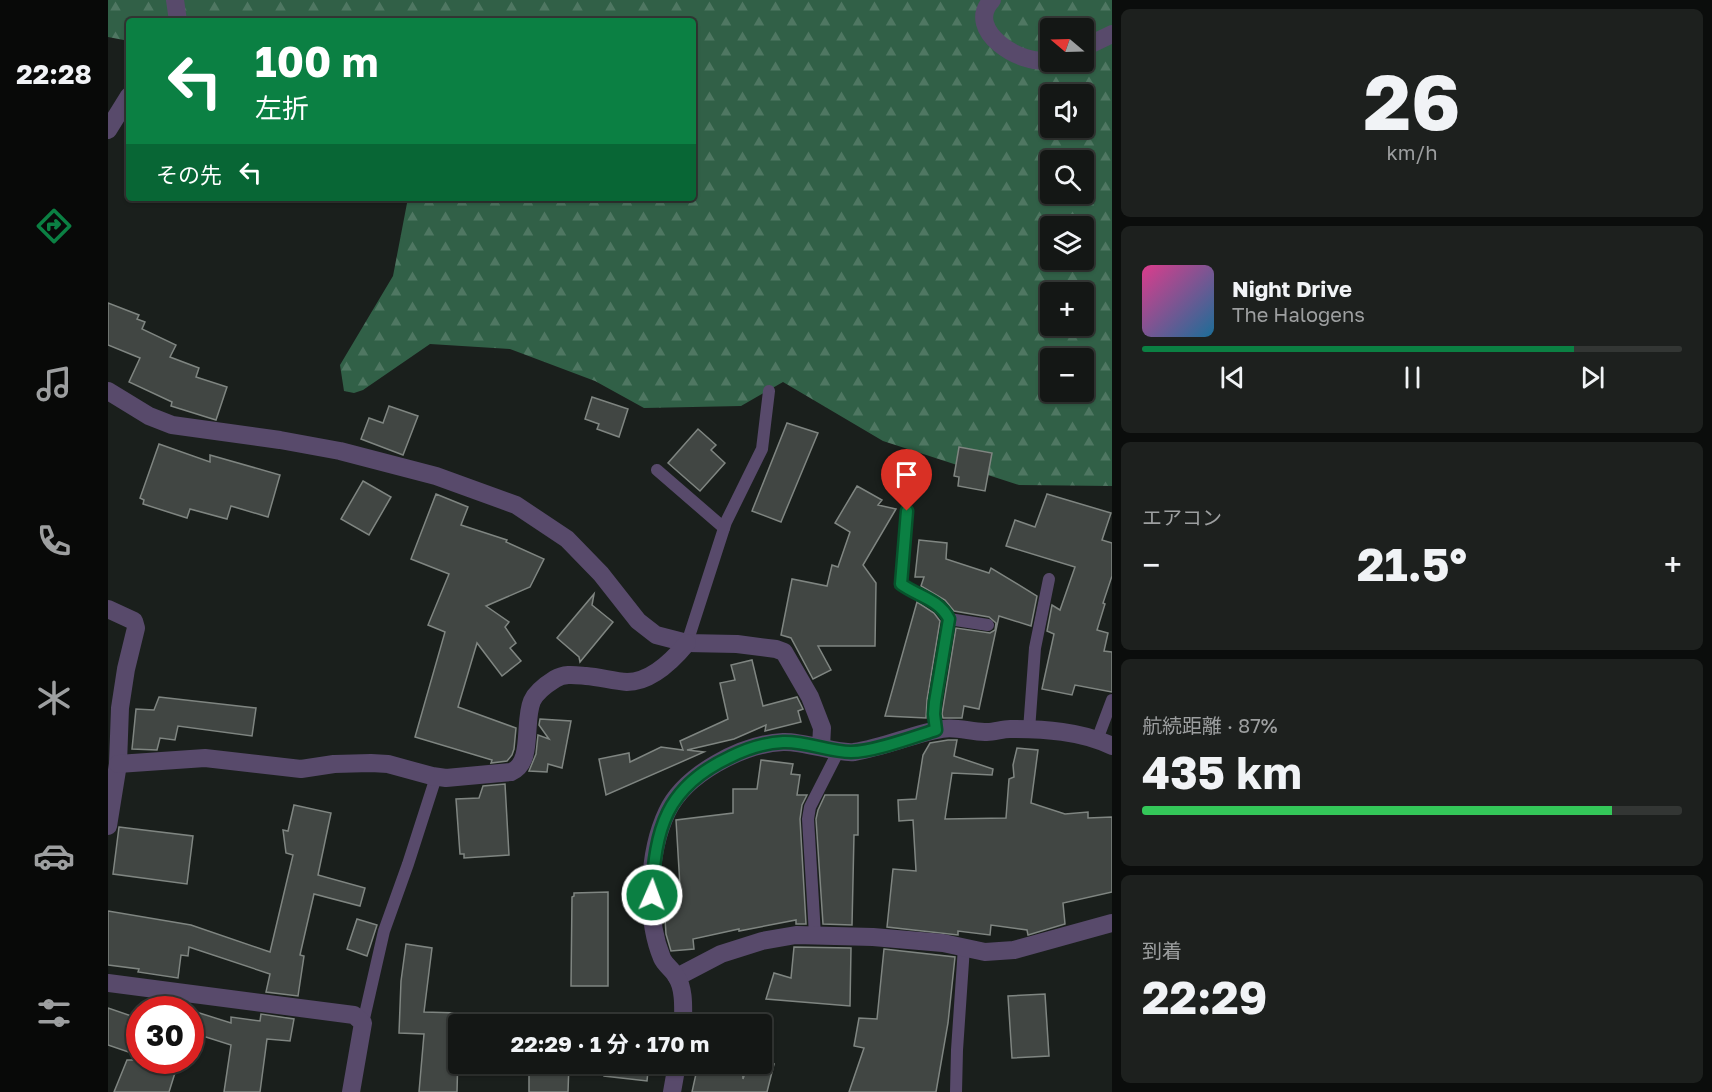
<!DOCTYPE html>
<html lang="ja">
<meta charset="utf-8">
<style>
:root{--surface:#141715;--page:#1d201e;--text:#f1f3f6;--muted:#9d9fa0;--line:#333634;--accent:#0b8043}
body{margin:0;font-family:"Golos Text","Noto Sans JP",sans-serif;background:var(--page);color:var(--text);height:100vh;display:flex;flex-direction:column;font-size:22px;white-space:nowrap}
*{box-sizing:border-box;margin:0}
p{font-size:20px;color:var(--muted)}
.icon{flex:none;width:33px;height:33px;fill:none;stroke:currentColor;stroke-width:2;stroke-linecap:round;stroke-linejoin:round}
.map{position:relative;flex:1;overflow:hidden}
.sheet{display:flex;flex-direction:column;gap:9px;padding:9px;background:#0b0d0c;width:600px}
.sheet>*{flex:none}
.hud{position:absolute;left:18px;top:18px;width:570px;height:183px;border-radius:6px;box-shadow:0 2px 4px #0004,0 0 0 2px var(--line);background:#0b8043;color:#fff;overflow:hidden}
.needle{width:39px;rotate:289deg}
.tools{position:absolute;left:932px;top:18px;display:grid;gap:12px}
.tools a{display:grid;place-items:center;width:54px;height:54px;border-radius:6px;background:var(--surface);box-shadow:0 2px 4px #0004,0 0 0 2px var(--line);font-size:30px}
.speed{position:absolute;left:18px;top:996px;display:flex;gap:12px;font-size:30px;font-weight:700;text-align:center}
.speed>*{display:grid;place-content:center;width:78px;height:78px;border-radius:50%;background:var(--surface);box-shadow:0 2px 4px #0004,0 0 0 2px var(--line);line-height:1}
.speed .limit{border:9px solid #d22;background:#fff;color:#111}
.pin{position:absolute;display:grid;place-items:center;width:51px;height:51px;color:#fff;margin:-62px -26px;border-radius:50% 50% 50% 0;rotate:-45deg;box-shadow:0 0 6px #0007}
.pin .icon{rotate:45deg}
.me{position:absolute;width:66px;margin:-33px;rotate:2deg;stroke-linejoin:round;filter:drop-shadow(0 0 4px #0008)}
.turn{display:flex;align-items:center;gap:21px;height:126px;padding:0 30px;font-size:27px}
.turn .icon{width:78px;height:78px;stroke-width:2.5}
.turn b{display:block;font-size:42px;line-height:51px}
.then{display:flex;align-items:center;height:57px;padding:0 30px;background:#0003;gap:12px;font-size:22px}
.big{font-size:45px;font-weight:700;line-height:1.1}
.sheet .tile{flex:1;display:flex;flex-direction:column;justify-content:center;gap:9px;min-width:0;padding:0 21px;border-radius:9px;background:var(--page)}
.sheet .dial{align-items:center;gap:0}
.dial b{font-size:78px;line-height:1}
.song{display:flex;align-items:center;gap:18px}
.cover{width:72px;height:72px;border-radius:9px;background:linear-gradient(135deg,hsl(330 70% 55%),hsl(200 70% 35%))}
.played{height:6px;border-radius:3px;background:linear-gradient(90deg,var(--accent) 80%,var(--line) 80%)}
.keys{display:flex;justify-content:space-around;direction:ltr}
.heat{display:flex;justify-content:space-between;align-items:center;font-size:33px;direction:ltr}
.charge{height:9px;border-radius:4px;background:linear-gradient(90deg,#34c759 87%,var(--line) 0)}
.trip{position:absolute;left:340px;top:1014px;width:324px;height:60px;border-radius:6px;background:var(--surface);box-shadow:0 2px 4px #0004,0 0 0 2px var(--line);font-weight:700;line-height:60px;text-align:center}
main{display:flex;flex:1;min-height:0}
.tabs{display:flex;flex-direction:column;width:108px;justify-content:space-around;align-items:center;background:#080908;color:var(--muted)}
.tabs .icon{width:42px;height:42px}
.tabs .active{color:var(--accent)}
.tabs b{font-size:27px;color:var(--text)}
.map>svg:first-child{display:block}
.forest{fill:url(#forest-firs);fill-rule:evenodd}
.building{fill:#414643;stroke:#7f8581;stroke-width:1.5}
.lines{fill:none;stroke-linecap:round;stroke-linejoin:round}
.service{stroke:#584a6b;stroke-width:12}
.minor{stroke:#584a6b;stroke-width:18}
.route-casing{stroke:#07532c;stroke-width:15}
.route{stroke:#0b8043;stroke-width:10}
</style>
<main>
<nav class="tabs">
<b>22:28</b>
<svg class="icon active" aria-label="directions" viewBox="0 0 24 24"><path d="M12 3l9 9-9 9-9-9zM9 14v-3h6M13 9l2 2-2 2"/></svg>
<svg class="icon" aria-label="music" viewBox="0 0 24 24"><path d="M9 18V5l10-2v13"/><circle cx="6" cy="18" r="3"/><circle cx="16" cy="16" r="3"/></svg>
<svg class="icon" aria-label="phone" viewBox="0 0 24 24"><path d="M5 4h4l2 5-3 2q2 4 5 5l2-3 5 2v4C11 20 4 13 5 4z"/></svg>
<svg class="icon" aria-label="climate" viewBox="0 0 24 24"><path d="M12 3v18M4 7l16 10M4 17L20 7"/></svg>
<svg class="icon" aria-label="car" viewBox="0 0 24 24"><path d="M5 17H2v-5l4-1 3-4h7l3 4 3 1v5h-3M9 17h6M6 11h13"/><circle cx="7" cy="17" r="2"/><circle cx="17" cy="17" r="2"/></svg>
<svg class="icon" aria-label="filters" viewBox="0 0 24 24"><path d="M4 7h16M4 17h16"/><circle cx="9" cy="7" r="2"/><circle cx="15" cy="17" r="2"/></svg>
</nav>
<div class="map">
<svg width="1004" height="1092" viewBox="0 0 1004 1092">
<defs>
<pattern id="forest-firs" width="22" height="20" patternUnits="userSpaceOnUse" patternTransform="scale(1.5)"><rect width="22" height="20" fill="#316047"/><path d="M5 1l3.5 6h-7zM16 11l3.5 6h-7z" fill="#4f7762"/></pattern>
</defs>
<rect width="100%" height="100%" fill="#1a1f1c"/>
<!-- forest -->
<path class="forest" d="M0 0H1004V486L911 485 775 441 675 382 633 406 536 408 487 381 402 349 322 344 255 390 246 393 236 391 232 365 285 276 300 198H585V21H21V41L0 37ZM942 28H975V62H942ZM942 94H975V128H942ZM942 160H975V194H942ZM942 226H975V260H942ZM942 292H975V326H942ZM942 358H975V392H942Z"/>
<!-- building -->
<g class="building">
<polygon points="0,303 31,315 29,319 37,322 34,329 68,345 62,357 91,368 88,377 119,387 108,420 63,406 64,402 21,382 32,358 0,345"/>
<polygon points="484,397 520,409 511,437 489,429 491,424 477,419"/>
<polygon points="281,406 310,416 295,455 253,439 261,418 275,423"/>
<polygon points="679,423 710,433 673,522 644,511"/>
<polygon points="590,429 608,445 603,450 617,463 592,491 560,463"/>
<polygon points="51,444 102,462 102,455 172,475 160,517 123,506 119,519 82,509 79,518 35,504 36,500 32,498"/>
<polygon points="851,447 884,453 877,491 850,486 851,477 846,476"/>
<polygon points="255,481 283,497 261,535 233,519"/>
<polygon points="749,486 774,500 770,505 788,509 755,565 768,583 767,646 710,646 723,670 705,679 683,638 673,635 684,579 719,586 724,565 730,567 742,532 727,523"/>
<polygon points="328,494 360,507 353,525 399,540 398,542 436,559 422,587 378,606 401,622 397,627 408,643 402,648 413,661 394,676 369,643 350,707 408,728 406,749 404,755 399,761 383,763 384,760 307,737 337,632 320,625 341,574 303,559"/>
<polygon points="939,494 1003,513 994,540 1004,543 1004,576 995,603 997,604 989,630 1000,633 996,651 1004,652 1004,692 967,685 964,695 934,689 946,634 939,631 944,605 952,610 967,567 898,546 907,520 927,527"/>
<polygon points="811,540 839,543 838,559 881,573 883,568 929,596 923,626 891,616 871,709 856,706 854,718 835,718 834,714 848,628 882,633 887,630 888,623 881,617 846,611 837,600 813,586 816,577 807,577"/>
<polygon points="486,594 484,605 505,622 472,662 471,657 449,638"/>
<polygon points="809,602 826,613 832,621 819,700 818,718 777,716"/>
<polygon points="644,660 655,706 689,697 695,709 690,711 693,722 657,731 658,725 626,739 579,750 596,752 498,795 491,759 521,753 522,762 553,747 575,750 572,741 620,719 612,683 627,680 623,665"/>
<polygon points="51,697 148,708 144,736 70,726 67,740 52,738 49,750 24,749 28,709 46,710"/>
<polygon points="432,719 463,721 454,768 440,764 439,772 421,771 428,754 430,735 441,739 431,725"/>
<polygon points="840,740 849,740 846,756 885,769 884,775 844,773 837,819 898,818 901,779 906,777 905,765 909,748 930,750 923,803 957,814 980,812 980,818 1004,817 1004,892 955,903 957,924 920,935 919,930 883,925 882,935 850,931 850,935 779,927 785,869 808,871 805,820 791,821 790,800 808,799 815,755 822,743"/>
<polygon points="653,760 685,764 683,774 692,775 689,795 699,795 694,805 692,819 698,924 688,924 688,920 631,931 631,929 585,939 586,949 563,951 558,934 555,887 572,886 568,820 625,813 625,789 649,789"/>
<polygon points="397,784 401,855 356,858 356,854 352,854 348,799 371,798 375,786"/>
<polygon points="717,795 750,795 750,835 746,835 744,925 715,924 708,819 710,810"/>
<polygon points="186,805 223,813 210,875 257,888 252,906 206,894 192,955 196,956 190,996 158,992 162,974 81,947 80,956 73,955 70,978 30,972 31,969 0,965 0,911 83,925 162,952 185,855 178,853 175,830 180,831"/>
<polygon points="11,827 85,836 79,884 5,874"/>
<polygon points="500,892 500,986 463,986 464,897 466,896 466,893"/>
<polygon points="249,919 269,925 259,956 239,949"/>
<polygon points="298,944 324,948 316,1012 351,1013 349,1092 311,1092 316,1034 291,1033 293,981"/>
<polygon points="686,947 743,948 742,1006 658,999 666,973 683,978"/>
<polygon points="776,949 847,957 840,1023 828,1092 741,1092 756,1048 746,1046 751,1018 769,1019"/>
<polygon points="937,994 941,1056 904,1058 900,996"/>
<polygon points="0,1008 32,1019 32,1056 0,1045"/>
<polygon points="82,1010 123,1023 123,1017 152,1021 153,1014 186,1019 182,1041 159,1039 152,1092 116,1092 123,1045 82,1032"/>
<polygon points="418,1015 449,1016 449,1024 418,1024"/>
<polygon points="19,1060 71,1060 61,1092 6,1092"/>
<polygon points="417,1064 461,1064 460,1092 421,1092 421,1070 417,1070"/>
<polygon points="495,1064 558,1064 556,1072 540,1071 539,1081 496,1076"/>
<polygon points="580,1064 634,1064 635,1079 640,1064 666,1064 659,1092 584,1092 588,1074 579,1073"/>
</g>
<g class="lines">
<!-- service -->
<g class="service">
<polyline points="549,470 616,528"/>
<path d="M799 511 793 584C809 596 831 599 841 619L827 701 826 714 828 730"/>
<polyline points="841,619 880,625"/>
<polyline points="579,643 618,522 654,449 661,391"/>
<polyline points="921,730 927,648 941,579"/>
<polyline points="989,740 1004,700"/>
<polyline points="707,935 700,819 702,807 731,750"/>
<polyline points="255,1023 276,931 300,864 328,777"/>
<polyline points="848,1092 849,1050 856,947"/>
</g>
<!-- minor -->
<g class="minor">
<polyline points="67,0 70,21"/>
<path d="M884 0C855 30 914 67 942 60"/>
<polyline points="975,48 1004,34"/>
<polyline points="0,130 21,96"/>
<polyline points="0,391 41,416 64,425 172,440 232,451 328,476 408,505 459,539 493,574 530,621 548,635 579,643 629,644 668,649 676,652 702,697 714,728 713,747"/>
<polyline points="0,609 26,621 28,628 18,669 12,708 10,764 0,826"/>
<path d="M10 764 97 758 193 769 226 764 263 763 280 764 324 776 338 778 403 772C426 763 415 722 424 701 428 692 439 684 447 679 457 673 467 675 478 676 492 677 505 681 519 682 543 682 565 660 579 643"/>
<polyline points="569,977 613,954 654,941 688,935 765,937 835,943 877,952 906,950 1004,923"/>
<polyline points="0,983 246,1015 255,1023 243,1092"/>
<path d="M575 1024C575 1010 577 989 568 976 564 969 557 965 554 958 537 917 540 852 559 812 577 774 634 744 675 742 696 741 729 754 746 752 777 747 805 734 834 729 849 726 865 733 879 732 887 732 894 729 902 729 936 729 973 731 1004 746"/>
<polyline points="564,1092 569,1064"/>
</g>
</g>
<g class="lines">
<!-- route casing -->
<g class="route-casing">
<path id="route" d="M544 895C547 828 558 787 622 757 638 749 656 743 675 742 698 741 721 752 743 752 765 752 806 737 828 730L826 714 827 702 841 619C831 599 809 596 793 584L799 511"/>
</g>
<!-- route -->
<use href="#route" class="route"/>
</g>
</svg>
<div class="tools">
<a><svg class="needle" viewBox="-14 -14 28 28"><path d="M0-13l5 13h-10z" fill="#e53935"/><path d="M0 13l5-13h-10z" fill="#9d9fa0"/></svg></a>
<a><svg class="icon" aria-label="sound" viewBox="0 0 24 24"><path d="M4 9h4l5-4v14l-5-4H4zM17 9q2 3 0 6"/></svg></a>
<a><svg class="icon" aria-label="search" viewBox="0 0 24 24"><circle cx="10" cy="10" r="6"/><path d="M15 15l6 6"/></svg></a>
<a><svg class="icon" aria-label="layers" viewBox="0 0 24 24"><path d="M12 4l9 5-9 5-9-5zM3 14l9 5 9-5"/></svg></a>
<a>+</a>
<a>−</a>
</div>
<div class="speed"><div class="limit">30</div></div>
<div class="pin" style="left:799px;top:511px;background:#d93025"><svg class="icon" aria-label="arrive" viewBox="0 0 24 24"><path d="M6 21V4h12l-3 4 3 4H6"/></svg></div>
<svg class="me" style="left:544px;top:895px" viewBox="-20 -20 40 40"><circle r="17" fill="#0b8043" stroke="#fff" stroke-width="3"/><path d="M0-11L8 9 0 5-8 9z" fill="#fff"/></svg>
<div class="trip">22:29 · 1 分 · 170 m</div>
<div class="hud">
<div class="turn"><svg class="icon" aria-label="left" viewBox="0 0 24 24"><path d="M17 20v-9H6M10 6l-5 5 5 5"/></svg><div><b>100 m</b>左折</div></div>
<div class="then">その先<svg class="icon" aria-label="left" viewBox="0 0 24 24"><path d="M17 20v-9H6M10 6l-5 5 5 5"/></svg></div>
</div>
</div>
<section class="sheet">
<div class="tile dial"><b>26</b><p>km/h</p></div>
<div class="tile">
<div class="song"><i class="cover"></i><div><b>Night Drive</b><p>The Halogens</p></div></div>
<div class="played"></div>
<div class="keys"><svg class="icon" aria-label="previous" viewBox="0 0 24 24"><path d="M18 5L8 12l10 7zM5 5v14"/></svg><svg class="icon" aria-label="pause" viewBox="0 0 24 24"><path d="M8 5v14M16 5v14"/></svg><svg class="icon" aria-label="next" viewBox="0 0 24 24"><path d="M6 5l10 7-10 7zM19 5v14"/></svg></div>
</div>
<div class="tile"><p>エアコン</p>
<div class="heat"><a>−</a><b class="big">21.5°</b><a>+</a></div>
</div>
<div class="tile"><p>航続距離 · 87%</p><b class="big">435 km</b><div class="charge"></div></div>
<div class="tile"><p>到着</p><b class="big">22:29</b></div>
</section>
</main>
